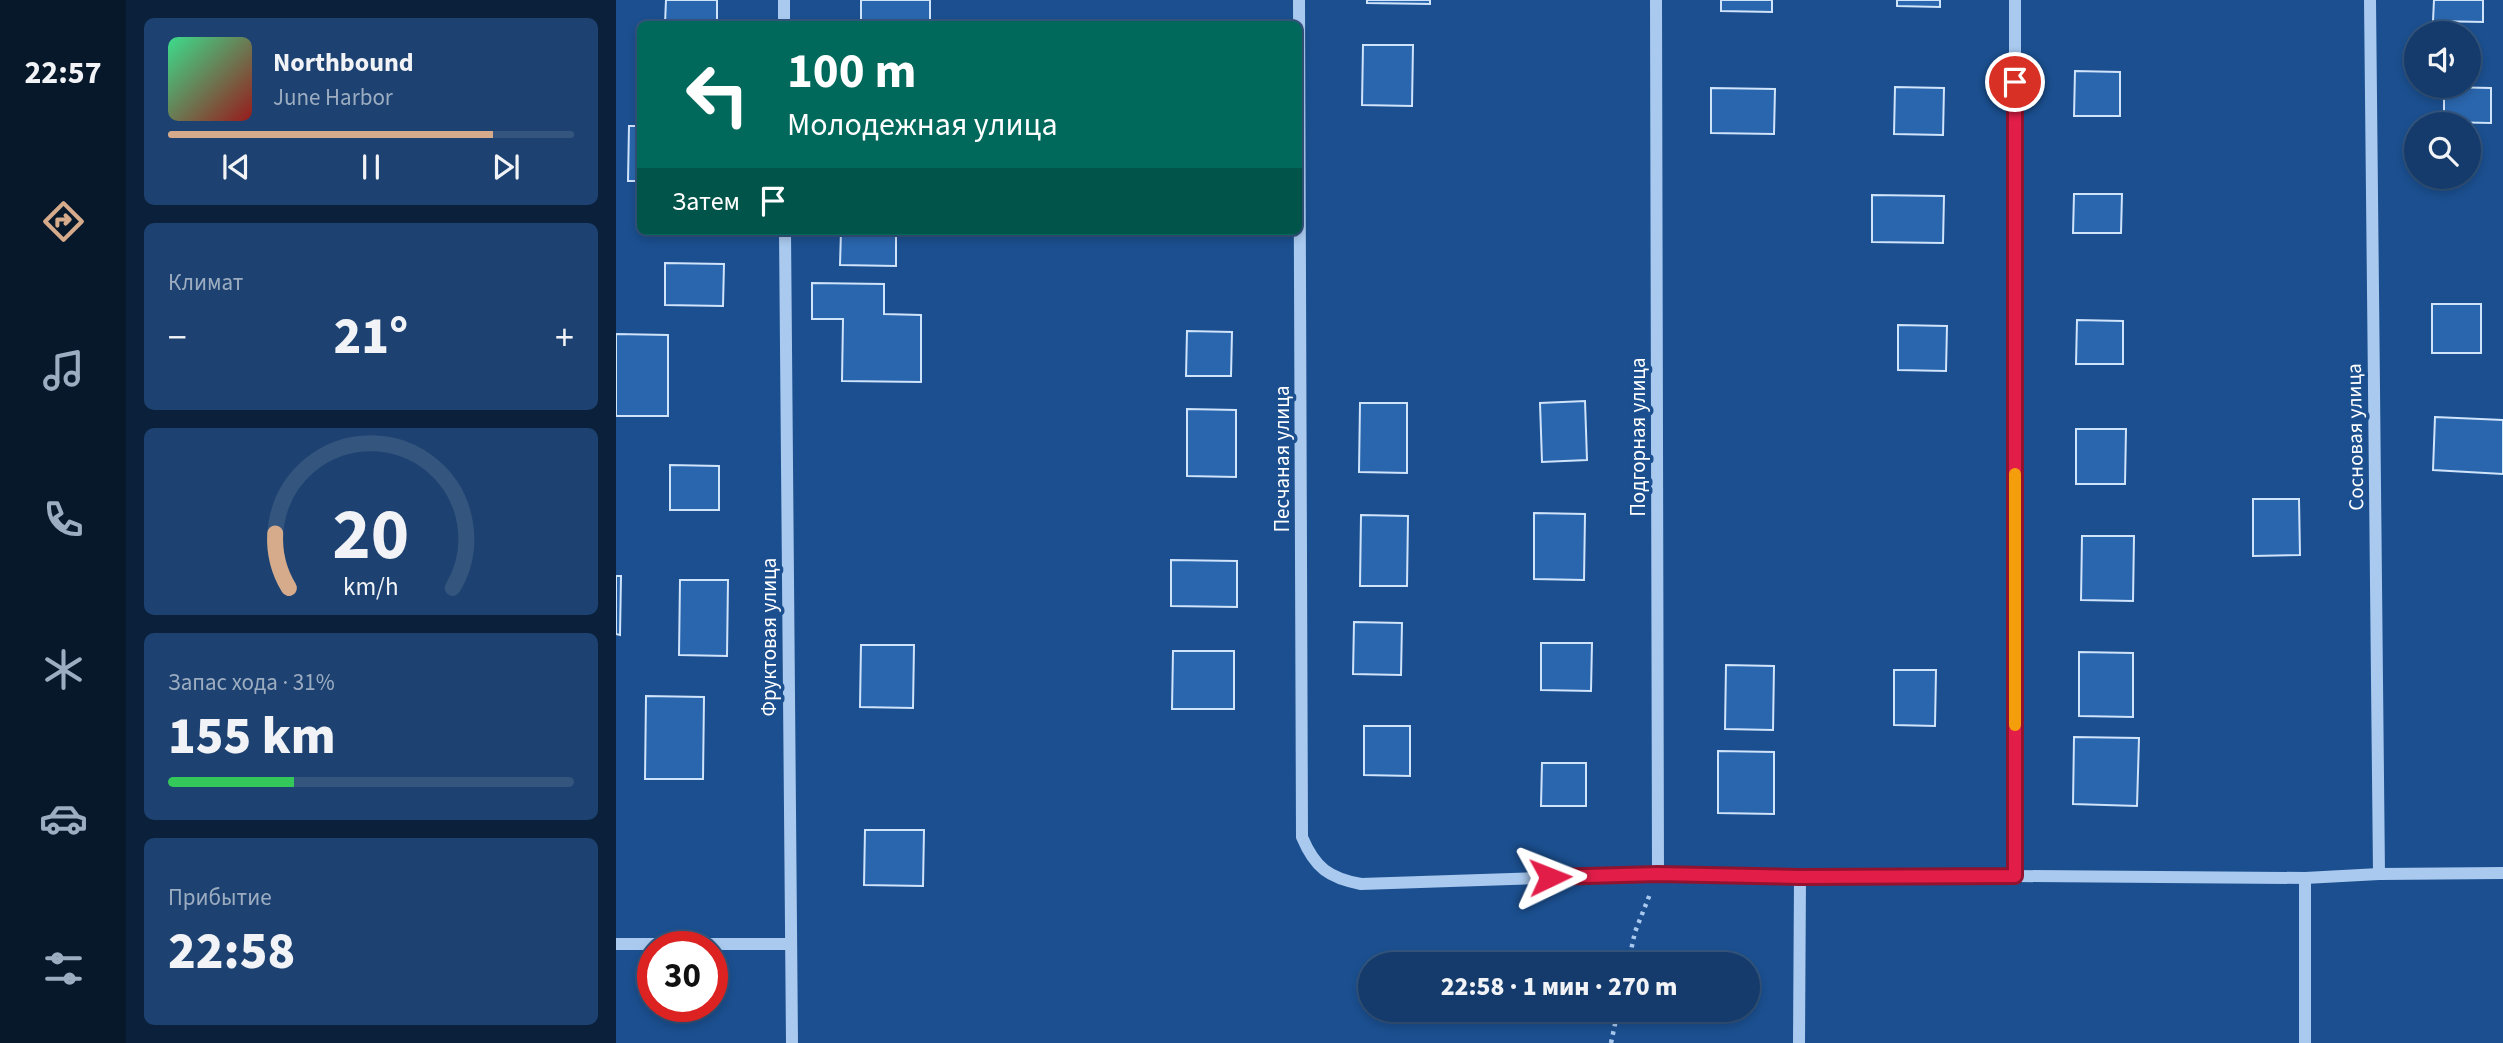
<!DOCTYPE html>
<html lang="ru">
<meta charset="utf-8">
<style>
:root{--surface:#143b6b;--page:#1d4271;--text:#f1f3f6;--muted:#9dadc1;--line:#33557e;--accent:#d6ab8b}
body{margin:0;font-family:"Source Sans 3",sans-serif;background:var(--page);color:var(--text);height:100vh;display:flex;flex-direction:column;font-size:26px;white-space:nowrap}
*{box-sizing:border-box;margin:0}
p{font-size:23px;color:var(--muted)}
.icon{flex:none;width:38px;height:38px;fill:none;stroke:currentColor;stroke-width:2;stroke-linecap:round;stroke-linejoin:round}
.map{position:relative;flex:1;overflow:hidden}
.sheet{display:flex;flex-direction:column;gap:18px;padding:18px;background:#0b203b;width:490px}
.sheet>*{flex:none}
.guide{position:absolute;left:21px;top:21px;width:665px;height:214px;border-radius:10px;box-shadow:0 4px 10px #0003,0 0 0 2px var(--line);background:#00695c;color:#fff;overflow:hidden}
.fabs{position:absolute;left:1788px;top:21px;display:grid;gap:14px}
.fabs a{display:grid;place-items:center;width:77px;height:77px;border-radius:50%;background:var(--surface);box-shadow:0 4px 10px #0003,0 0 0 2px var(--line);font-size:35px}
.speed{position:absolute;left:21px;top:931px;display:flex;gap:14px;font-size:35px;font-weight:700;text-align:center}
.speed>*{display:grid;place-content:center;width:91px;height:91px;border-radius:50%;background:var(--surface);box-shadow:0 4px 10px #0003,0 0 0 2px var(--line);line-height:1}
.speed .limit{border:10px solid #d22;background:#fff;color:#111}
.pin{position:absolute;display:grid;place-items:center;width:60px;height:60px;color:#fff;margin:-30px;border:4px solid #fff;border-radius:50%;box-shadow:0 2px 7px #0007}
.me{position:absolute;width:77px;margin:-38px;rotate:88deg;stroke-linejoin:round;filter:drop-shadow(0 0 5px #0008)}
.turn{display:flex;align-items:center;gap:24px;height:147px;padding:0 35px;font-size:32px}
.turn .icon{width:91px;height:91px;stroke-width:2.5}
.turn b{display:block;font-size:49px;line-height:60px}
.then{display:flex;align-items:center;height:66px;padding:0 35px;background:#0003;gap:14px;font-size:26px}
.big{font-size:52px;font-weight:800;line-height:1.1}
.sheet .widget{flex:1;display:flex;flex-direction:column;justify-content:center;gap:10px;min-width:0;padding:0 24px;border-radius:10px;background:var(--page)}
.sheet .dial{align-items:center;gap:0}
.dial svg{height:182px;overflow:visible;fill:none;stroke:var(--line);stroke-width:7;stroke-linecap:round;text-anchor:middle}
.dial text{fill:var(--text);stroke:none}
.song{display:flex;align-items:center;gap:21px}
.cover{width:84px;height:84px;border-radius:10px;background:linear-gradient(135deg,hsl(150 70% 55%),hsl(0 70% 35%))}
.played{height:7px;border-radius:4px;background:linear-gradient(90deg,var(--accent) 80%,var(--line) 80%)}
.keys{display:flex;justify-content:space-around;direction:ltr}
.heat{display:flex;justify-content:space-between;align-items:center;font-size:38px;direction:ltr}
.charge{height:10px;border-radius:5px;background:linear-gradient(90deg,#34c759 31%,var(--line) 0)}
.trip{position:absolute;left:742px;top:952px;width:402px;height:70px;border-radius:35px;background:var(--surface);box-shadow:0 4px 10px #0003,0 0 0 2px var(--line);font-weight:800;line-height:70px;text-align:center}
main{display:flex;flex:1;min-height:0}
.tabs{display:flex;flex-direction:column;width:126px;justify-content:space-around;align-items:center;background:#08182b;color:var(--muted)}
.tabs .icon{width:49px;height:49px}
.tabs .current{color:var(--accent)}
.tabs b{font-size:32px;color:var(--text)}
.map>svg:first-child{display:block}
.building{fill:#2a66ad;stroke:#cfe3fa;stroke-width:2}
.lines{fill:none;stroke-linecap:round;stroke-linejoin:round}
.path{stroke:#a9c9ee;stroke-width:4.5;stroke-dasharray:3.5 5;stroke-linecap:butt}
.minor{stroke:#a9c9ee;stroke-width:12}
.route-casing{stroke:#92132f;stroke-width:18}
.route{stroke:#e11d48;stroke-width:12}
.slow{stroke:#f59e0b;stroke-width:12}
.labels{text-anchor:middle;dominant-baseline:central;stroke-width:7;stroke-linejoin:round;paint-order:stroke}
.street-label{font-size:21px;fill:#fff;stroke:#1b4f8f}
</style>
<main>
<nav class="tabs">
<b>22:57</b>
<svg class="icon current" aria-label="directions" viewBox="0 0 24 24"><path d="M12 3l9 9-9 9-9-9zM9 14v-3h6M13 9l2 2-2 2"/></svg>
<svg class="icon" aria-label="music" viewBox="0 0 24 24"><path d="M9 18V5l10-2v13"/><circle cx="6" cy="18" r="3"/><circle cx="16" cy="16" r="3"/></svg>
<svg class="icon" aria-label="phone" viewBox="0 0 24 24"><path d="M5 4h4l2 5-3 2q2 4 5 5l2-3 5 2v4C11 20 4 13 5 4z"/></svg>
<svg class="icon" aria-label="climate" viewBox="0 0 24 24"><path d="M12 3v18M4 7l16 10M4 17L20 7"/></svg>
<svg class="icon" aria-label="car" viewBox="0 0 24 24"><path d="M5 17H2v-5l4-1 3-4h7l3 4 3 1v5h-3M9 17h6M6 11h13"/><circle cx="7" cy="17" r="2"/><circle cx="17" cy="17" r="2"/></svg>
<svg class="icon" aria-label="filters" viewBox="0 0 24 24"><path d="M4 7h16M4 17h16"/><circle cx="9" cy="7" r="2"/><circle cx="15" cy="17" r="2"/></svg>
</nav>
<section class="sheet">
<div class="widget">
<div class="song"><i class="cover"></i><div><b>Northbound</b><p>June Harbor</p></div></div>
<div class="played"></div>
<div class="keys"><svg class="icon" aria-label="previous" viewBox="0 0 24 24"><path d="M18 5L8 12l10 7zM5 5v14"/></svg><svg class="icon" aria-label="pause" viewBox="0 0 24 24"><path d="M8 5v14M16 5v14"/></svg><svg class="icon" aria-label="next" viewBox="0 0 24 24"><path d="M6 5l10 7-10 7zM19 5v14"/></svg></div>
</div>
<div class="widget"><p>Климат</p>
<div class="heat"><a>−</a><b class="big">21°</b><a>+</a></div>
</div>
<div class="widget dial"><svg viewBox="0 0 100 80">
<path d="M14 69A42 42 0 1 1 86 69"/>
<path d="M14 69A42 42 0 0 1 8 45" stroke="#d6ab8b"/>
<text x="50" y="56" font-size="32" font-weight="700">20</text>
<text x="50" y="72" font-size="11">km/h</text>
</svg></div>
<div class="widget"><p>Запас хода · 31%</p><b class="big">155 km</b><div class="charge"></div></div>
<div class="widget"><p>Прибытие</p><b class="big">22:58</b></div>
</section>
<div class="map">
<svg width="1887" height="1043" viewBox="0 0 1887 1043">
<rect width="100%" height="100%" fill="#1b4f8f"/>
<!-- building -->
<g class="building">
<polygon points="50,0 101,0 101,24 49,24"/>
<rect x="245" y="0" width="69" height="22"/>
<polygon points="751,0 814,0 814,4 751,3"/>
<polygon points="1105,0 1156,0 1156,12 1105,11"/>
<polygon points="1281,0 1324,0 1324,7 1281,6"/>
<polygon points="1818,0 1867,0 1867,22 1817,21"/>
<polygon points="747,45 797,45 796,106 746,105"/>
<polygon points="1459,71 1504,72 1504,116 1458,116"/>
<polygon points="1279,87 1328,88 1327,135 1278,134"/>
<polygon points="1828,87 1875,88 1875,123 1828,122"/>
<polygon points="1095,88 1159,89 1158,134 1095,133"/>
<polygon points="13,126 24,126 24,181 12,181"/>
<polygon points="1458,194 1506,194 1505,233 1457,233"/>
<polygon points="1256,195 1328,196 1327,243 1256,242"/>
<polygon points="225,231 280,231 280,266 224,265"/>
<polygon points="49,263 108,264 107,306 49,305"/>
<polygon points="196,283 268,284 268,314 305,315 305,382 226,381 227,319 196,319"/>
<rect x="1816" y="304" width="49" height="49"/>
<polygon points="1461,320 1507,321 1507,364 1460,364"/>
<polygon points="1282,325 1331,326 1330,371 1282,370"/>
<polygon points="571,331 616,332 615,376 570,376"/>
<polygon points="0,334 52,335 52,416 0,416"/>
<polygon points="969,401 971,460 926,462 924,403"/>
<polygon points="744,403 791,403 791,473 743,472"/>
<polygon points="571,409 620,410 620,477 571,476"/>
<polygon points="1819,417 1887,420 1887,474 1817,470"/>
<polygon points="1460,429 1510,429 1509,484 1460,484"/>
<polygon points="54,465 103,466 103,510 54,510"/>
<polygon points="1637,499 1683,499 1684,555 1637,556"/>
<polygon points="918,513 969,514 968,580 918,579"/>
<polygon points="745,515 792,516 791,586 744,586"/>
<polygon points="1466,536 1518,536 1517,601 1465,600"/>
<polygon points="555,560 621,561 621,607 555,606"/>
<polygon points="0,576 5,576 4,635 0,634"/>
<polygon points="64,580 112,580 111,656 63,655"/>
<polygon points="738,622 786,623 785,675 737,674"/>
<polygon points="925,643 976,643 975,691 925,690"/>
<polygon points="245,645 298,645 297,708 244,707"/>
<polygon points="557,651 618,651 618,709 556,709"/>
<polygon points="1463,652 1517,653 1517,717 1463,716"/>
<polygon points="1110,665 1158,666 1157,730 1109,729"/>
<polygon points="1278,670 1320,670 1319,726 1278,725"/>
<polygon points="30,696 88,697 87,779 29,779"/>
<polygon points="748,726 794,726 794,776 748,775"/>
<polygon points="1458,737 1523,738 1521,806 1457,804"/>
<polygon points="1102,751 1158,752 1158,814 1102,813"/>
<polygon points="926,763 970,763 970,806 925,806"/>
<polygon points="249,830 308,830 307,886 248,885"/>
</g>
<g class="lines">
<!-- path -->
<g class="path">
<polyline points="1012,964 1019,932 1034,894"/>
<polyline points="995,1043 1002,1010"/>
</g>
<!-- minor -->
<g class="minor">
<polyline points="168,0 168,24"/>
<path d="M683 0 686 837C699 868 713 878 745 884L1042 874 1184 877 1399 876 1689 878 1763 874 1887 873"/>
<polyline points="1040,0 1042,874"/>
<polyline points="1754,0 1763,874"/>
<polyline points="169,231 176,1043"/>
<polyline points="1399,876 1399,0"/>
<polyline points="1689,878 1689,1043"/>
<polyline points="0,944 175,944"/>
<polyline points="1183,1043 1184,877"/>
</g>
</g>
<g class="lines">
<!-- route casing -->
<g class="route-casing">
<polyline id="route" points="934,877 1042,874 1184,877 1399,876 1399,82"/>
</g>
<!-- route -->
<use href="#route" class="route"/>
<!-- slow -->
<polyline class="slow" points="1399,474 1399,725"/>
</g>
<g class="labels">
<!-- street labels -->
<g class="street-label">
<text transform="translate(1022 437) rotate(-90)">Подгорная улица</text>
<text transform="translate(1739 437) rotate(-91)">Сосновая улица</text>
<text transform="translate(666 459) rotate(-90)">Песчаная улица</text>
<text transform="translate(153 637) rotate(-90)">Фруктовая улица</text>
</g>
</g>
</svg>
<div class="fabs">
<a><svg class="icon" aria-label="sound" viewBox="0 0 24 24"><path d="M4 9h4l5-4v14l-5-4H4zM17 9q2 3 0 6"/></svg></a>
<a><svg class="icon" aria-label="search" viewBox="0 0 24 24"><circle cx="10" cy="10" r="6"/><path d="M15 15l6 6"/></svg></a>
</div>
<div class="speed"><div class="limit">30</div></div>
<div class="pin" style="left:1399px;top:82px;background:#d93025"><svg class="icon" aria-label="arrive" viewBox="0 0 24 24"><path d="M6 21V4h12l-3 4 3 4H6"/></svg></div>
<svg class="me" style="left:934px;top:877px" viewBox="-20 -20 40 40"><path d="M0-17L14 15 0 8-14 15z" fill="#e11d48" stroke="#fff" stroke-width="4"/></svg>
<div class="trip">22:58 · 1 мин · 270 m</div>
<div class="guide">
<div class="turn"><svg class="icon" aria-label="left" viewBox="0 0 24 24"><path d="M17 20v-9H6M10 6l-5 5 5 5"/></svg><div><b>100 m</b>Молодежная улица</div></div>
<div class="then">Затем<svg class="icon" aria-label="arrive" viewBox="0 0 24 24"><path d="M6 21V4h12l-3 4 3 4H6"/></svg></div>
</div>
</div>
</main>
